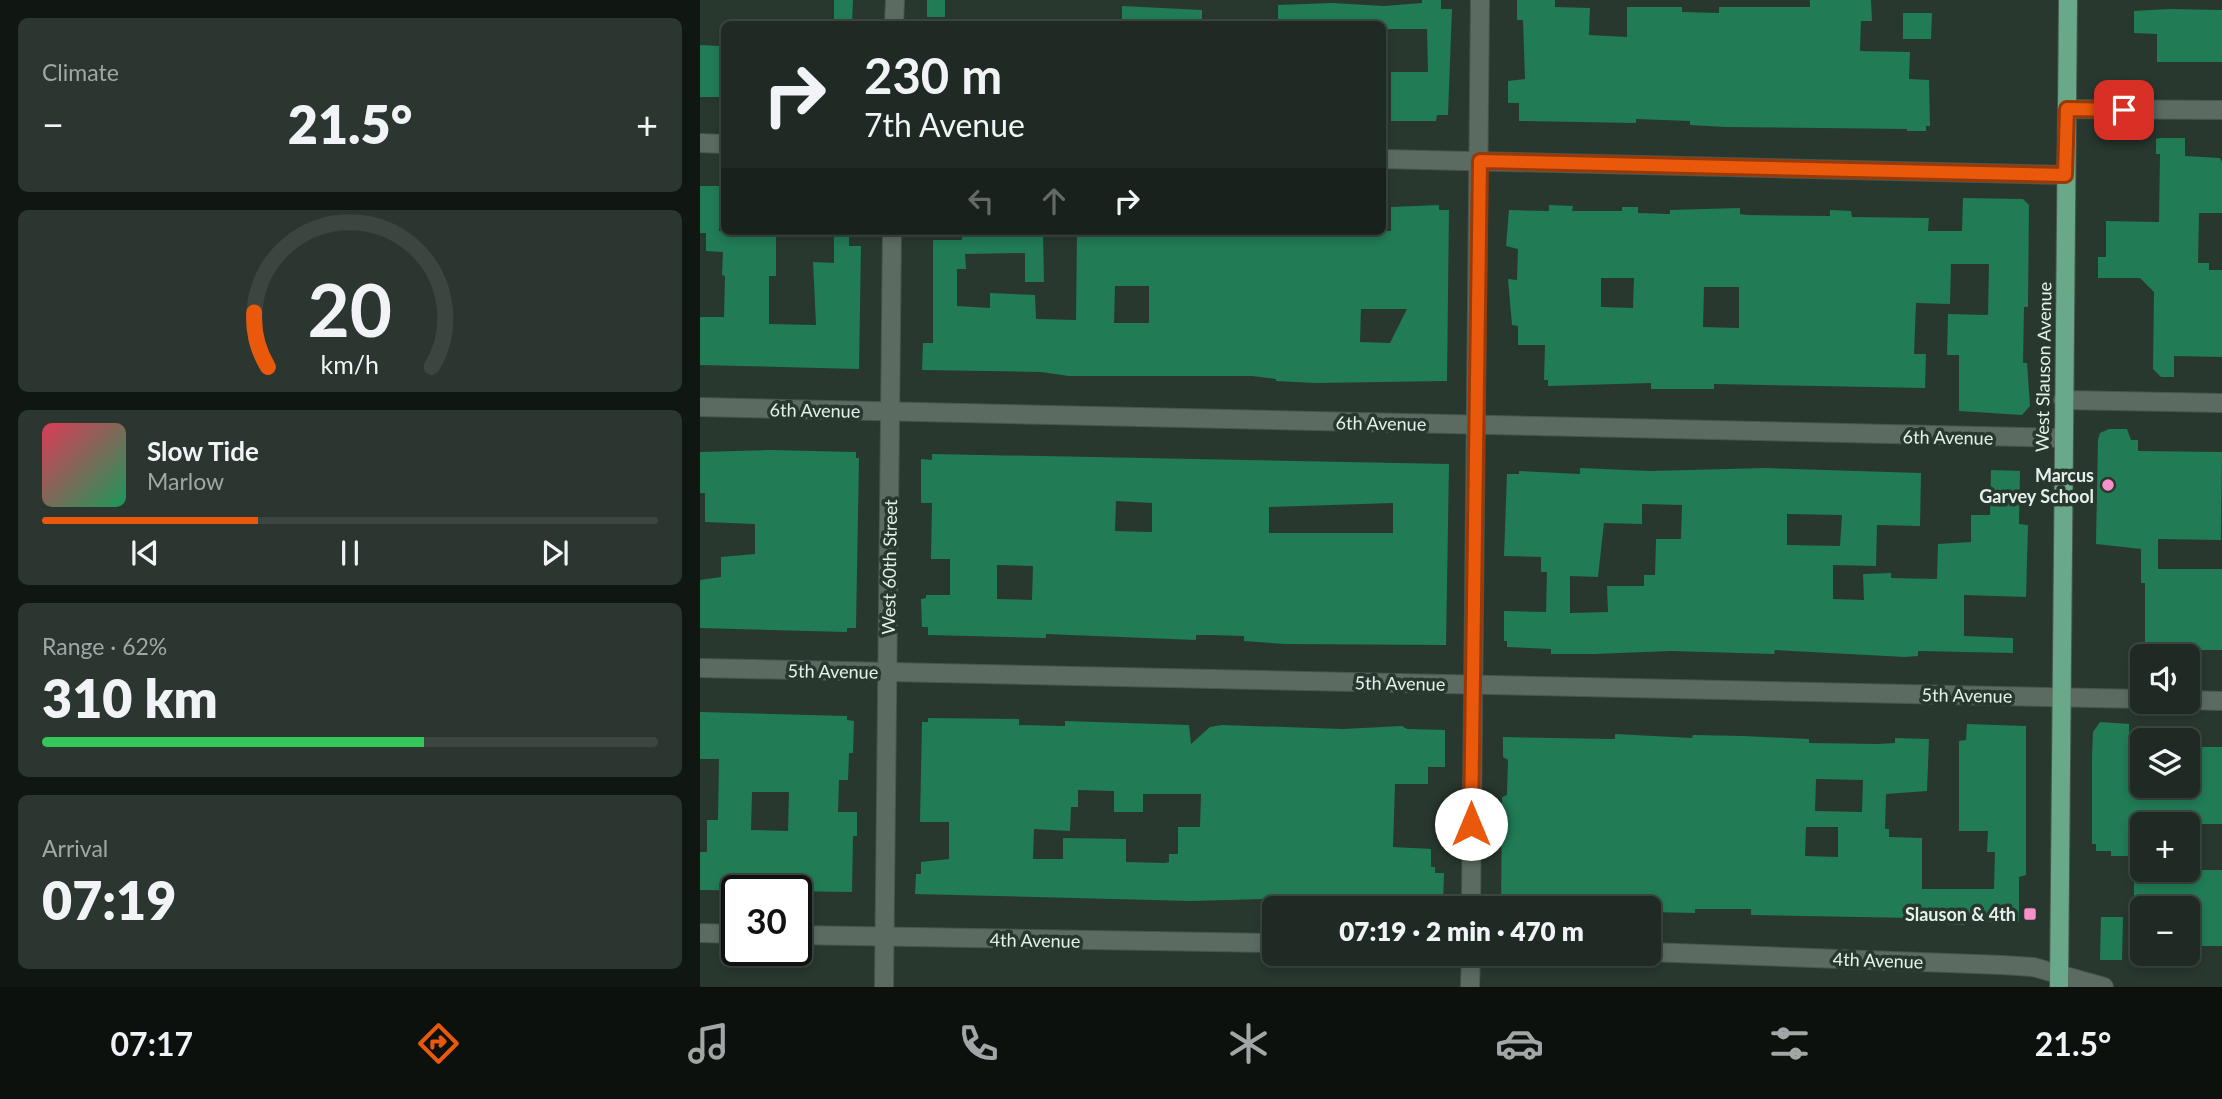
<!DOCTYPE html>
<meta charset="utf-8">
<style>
:root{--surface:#1e2a23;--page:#2b3630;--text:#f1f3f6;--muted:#a1a7a6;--line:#3c4641;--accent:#ea580c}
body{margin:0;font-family:Lato,sans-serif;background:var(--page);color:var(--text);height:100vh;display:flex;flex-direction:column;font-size:26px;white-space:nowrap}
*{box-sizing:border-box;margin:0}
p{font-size:23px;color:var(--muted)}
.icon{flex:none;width:38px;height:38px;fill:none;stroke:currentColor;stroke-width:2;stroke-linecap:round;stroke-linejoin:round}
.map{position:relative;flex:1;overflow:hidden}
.side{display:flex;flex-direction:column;gap:18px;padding:18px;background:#101713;width:700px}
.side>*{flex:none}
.hud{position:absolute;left:21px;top:21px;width:665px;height:214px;border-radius:10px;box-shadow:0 4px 10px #0003,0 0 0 2px var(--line);background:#1e2a23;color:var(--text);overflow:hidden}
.controls{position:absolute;left:1430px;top:644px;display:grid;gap:14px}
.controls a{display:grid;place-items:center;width:70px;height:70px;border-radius:10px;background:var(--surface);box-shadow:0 4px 10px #0003,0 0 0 2px var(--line);font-size:35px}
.speed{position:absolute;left:21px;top:875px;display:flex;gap:14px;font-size:35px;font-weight:700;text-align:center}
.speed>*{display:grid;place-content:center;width:91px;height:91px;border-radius:50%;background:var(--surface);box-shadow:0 4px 10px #0003,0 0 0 2px var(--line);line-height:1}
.speed .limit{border:4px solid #111;border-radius:10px;background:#fff;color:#111}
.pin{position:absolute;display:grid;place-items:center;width:60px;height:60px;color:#fff;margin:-30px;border-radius:14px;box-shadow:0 4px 10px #0006}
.me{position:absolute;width:77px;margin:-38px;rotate:0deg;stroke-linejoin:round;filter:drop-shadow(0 0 5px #0008)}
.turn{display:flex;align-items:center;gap:24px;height:147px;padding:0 28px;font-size:32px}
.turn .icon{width:91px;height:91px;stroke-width:2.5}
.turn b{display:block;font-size:49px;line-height:60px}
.lanes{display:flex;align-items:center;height:66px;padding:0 28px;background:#0003;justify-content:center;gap:35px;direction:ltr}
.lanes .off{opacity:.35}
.big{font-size:52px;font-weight:800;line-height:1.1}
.side .card{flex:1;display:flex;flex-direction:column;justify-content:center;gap:10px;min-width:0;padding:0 24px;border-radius:10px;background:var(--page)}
.side .dial{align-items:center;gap:0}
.dial svg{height:182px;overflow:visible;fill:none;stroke:var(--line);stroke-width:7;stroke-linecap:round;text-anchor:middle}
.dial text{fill:var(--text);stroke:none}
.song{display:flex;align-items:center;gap:21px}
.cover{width:84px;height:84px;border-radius:10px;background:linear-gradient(135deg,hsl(350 70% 55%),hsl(150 70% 35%))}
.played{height:7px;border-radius:4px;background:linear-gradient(90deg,var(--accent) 35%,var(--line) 35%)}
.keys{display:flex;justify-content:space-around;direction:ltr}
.heat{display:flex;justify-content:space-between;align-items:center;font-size:38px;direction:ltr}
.charge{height:10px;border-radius:5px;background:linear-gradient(90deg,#34c759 62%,var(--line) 0)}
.trip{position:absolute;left:562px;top:896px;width:399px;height:70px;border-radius:10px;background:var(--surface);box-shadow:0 4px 10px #0003,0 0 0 2px var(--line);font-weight:800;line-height:70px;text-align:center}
.tabs{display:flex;height:112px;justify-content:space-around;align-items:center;background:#0c110e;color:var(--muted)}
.tabs .icon{width:49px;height:49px}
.tabs .active{color:var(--accent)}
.tabs b{font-size:32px;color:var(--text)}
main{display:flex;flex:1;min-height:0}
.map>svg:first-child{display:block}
.building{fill:#217b55;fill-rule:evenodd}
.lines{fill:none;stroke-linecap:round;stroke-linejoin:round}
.minor-casing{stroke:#48554e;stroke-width:20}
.major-casing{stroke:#48554e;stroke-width:20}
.minor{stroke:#5b6b62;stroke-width:18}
.major{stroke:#69a888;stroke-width:18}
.route-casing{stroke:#983908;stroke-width:18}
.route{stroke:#ea580c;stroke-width:12}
.poi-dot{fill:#f890cb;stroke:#28382f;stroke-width:2.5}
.labels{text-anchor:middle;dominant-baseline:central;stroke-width:7;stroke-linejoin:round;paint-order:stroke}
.street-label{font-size:18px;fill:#e6f0ea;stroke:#28382f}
.poi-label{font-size:18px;font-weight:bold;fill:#e6f0ea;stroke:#28382f;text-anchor:end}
</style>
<main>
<section class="side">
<div class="card"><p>Climate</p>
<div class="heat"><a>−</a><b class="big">21.5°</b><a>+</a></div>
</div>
<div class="card dial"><svg viewBox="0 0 100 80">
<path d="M14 69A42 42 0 1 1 86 69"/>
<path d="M14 69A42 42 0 0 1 8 45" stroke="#ea580c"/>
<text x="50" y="56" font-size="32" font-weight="700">20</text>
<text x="50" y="72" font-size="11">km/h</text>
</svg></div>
<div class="card">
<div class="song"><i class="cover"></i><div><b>Slow Tide</b><p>Marlow</p></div></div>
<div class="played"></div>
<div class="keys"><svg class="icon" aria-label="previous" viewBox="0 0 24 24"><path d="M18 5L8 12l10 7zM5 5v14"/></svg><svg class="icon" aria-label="pause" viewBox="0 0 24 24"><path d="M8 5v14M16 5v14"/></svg><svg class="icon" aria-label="next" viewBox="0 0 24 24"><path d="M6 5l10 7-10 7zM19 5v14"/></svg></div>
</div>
<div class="card"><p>Range · 62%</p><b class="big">310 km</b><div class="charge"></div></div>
<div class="card"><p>Arrival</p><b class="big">07:19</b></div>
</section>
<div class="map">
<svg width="1522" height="987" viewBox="0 0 1522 987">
<rect width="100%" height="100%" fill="#28382f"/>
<!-- building -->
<g class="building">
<polygon points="134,0 153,0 152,24 134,24"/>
<rect x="227" y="0" width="18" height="17"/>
<polygon points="722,0 741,0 741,9 752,9 748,115 737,115 736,121 691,121 691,72 728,72 727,29 684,29 684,22 578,22 578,5 632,3 684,6 722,3"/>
<polygon points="817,0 855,0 855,7 890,8 889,35 927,37 927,7 982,7 982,12 1019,13 1019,7 1110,7 1110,0 1171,0 1172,21 1161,21 1160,51 1210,52 1209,79 1229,80 1230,126 1226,126 1226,131 1207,131 1207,129 1026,127 990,125 990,121 936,119 936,123 819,121 819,103 808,103 808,81 825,79 823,20 817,20"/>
<polygon points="422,6 502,10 502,24 427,24 427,21 422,21"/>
<polygon points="1469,9 1522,10 1522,62 1457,62 1457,34 1434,33 1434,11"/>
<polygon points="1203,13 1232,13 1231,39 1203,39"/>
<polygon points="0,45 22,46 20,97 0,97"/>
<polygon points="1460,138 1485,138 1485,156 1520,158 1522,162 1522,213 1499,213 1498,263 1509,263 1509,270 1522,270 1522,357 1474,356 1474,377 1461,377 1453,369 1454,292 1440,278 1398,278 1398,257 1406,257 1406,221 1459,222 1460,154 1456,154 1456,139"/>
<polygon points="0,186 20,186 19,231 76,231 76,276 69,276 69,324 116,325 113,262 134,263 134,231 149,231 149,246 161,246 159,369 0,365 0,317 24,317 25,276 22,275 23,252 6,251 6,233 0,233"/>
<path d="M1263 198 1323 199 1329 205 1328 307H1324L1323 363H1327L1330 406 1322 415 1259 411V355H1247L1248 314 1288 315 1289 264H1251L1250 304 1216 303 1214 354H1226L1225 388 1014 384V389H951V383L848 386V380H844L845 345H818V326L812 325 808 279 817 280 818 249 806 246 809 210 849 211V205L873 206 872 211H922V207H938V213L970 214V210L1040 208V214L1046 215 1130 216V210L1151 211 1152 217 1229 218 1228 231H1262ZM901 278H934L933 308 901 307ZM1004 287H1039V328L1003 327Z"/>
<path d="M739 205V210H749L747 381 616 383 576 381V379L552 376H369L341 372 222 370 223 343H233V240H262V231H343L344 282H325V253L265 254 266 269H257V306L290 308V293L335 295 336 319 376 320 377 231H691V207ZM415 286H449V323H414ZM661 309H707L690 343 660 342Z"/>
<polygon points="1409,429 1427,429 1431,440 1438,440 1438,451 1522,452 1521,540 1458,539 1458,569 1522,569 1522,650 1445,650 1445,583 1441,583 1441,549 1396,544 1398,440 1400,433"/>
<polygon points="70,450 156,452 156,458 159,458 156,628 147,628 147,632 0,628 0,580 21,577 21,557 55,554 55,524 5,522 5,493 0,493 0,452"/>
<path d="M232 454 749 464 746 645 585 644 544 641V636L511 635H496V640L346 634V638L228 635V627H222L221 599 226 598V595H250V559H231L232 503H221V459L232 460ZM416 501 452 503V532L415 531ZM693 503V533H569V507ZM297 565 333 566 332 600 297 599Z"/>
<path d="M880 468 950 471 1065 468 1221 473 1220 526 1177 525 1176 566 1133 565V599L1164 600 1163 574 1191 573V578L1237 579 1238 544 1271 542V515H1290L1291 470 1320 471 1319 524 1328 525 1326 597 1264 595V636L1313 638V653L1218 651V656L1205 657 1075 650 1074 654 971 651 894 654H851V649L807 647V641H804V611L846 612 847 572H841V557L804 556 807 474H819V471L880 474ZM942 504 982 505 981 539H956L955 575H944V586H907L908 612 870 613V576L898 577 904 523 942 524ZM1087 514 1142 515 1140 546 1087 545Z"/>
<path d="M0 712 147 716V720L154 721 153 753H149L148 780H139L138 812H157V836H153L152 892 0 890V852H7V820H18L19 759H0ZM52 792H89L88 831 51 830Z"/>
<path d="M228 718 319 719V725L365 726V721L489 725 491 744 510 727 522 725 643 729 702 726 707 729 745 730V767H728V784H695L693 847 731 849V867H735V873H744L743 905H740L739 908H719V905H612V902L595 901V898L491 901 215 894 216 874H221V862L249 859V822H220L222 722H228ZM378 790 414 791V812H443V794H501L500 827H478V854H469V862L465 863 426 862V839L363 838V859H333L334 829 370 831 371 807H378Z"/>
<polygon points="1400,722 1429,724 1429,786 1488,786 1488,747 1522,747 1522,824 1442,824 1442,856 1411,856 1411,851 1396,851 1396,844 1392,844 1392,756 1393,732"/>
<path d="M1267 724 1326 726V875L1319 877V922L1265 921V925L1247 924V920L1213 918 1051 915V909H995V913L951 912 948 908H801L802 797 807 795 808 760 803 757V737L915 739V734L992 738 993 735 1043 736 1109 739V743L1178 744 1195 743V738L1229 739 1227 791 1186 794 1185 829H1189V837L1222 838V889H1294L1295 852H1287L1288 831H1259V741L1266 740ZM1116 779 1163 780 1162 812 1115 811ZM1106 827H1138V857L1105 856Z"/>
<polygon points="1434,870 1522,870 1522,946 1488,946 1488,908 1479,908 1479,900 1434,899"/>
<polygon points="1401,917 1423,917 1422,960 1400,960"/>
</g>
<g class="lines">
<!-- minor casing -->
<g class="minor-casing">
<g id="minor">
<polyline points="194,24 195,0"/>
<polyline points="1367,109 1522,110"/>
<polyline points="0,143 24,144"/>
<polyline points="682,159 1365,175"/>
<polyline points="1363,400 1522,403"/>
<polyline points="0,407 1363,438"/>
<polyline points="0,668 1442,699"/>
<polyline points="1488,700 1522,701"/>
<polyline points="771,908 780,0"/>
<polyline points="0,933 37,934"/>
<polyline points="96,935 574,943"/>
<polyline points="948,952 1302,965 1333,967 1404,987"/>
<polyline points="184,987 192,231"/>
<polyline points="770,987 771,954"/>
</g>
</g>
<!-- major casing -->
<g class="major-casing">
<polyline id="major" points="1359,987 1368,0"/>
</g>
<!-- minor -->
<use href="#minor" class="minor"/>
<!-- major -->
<use href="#major" class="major"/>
</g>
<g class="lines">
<!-- route casing -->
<g class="route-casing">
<polyline id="route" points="771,824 780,161 1365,175 1367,109 1424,110"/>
</g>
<!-- route -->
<use href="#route" class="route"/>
</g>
<!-- markers -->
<g class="poi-dot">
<circle cx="1408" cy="485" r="7"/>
<rect x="1323" y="907" width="14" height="14" rx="3.5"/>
</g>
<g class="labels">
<!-- street labels -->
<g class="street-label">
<text transform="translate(1343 367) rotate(-89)">West Slauson Avenue</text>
<text transform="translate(115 410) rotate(1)">6th Avenue</text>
<text transform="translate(681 423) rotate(1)">6th Avenue</text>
<text transform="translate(1248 437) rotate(1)">6th Avenue</text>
<text transform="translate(189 567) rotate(-89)">West 60th Street</text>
<text transform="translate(133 671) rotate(1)">5th Avenue</text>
<text transform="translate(700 683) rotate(1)">5th Avenue</text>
<text transform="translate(1267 695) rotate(1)">5th Avenue</text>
<text transform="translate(335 940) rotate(1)">4th Avenue</text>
<text transform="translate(1178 960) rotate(2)">4th Avenue</text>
</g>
<!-- poi labels -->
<g class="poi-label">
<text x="1394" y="475">Marcus<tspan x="1394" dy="21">Garvey School</tspan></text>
<text x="1316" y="914">Slauson &amp; 4th</text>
</g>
</g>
</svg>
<div class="controls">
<a><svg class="icon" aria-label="sound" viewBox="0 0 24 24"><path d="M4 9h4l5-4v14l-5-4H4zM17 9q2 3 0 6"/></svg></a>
<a><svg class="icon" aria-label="layers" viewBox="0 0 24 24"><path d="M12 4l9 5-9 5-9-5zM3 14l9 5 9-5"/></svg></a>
<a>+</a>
<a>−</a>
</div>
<div class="speed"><div class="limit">30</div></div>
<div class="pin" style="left:1424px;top:110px;background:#d93025"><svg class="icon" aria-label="arrive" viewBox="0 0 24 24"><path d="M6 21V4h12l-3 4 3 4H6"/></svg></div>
<svg class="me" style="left:771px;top:824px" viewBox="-20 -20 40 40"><circle r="19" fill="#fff"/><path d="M0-13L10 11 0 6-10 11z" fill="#ea580c"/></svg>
<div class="trip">07:19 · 2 min · 470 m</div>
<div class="hud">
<div class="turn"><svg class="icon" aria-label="right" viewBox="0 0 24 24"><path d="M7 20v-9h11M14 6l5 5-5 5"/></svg><div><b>230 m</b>7th Avenue</div></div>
<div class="lanes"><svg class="icon off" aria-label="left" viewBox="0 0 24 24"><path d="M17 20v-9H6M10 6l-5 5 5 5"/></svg><svg class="icon off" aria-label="ahead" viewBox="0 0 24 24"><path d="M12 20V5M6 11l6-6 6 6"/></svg><svg class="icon" aria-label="right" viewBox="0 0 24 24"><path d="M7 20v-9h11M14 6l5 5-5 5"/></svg></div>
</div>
</div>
</main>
<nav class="tabs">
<b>07:17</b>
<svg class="icon active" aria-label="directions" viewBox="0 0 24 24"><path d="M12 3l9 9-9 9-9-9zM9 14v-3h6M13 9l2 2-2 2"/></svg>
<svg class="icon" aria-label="music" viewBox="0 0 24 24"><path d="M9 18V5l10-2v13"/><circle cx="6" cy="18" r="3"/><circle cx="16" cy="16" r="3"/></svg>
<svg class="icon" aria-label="phone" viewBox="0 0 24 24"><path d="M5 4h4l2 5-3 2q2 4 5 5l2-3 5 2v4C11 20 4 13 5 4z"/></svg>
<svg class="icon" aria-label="climate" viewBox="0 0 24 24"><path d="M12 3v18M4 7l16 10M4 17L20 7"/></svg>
<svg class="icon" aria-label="car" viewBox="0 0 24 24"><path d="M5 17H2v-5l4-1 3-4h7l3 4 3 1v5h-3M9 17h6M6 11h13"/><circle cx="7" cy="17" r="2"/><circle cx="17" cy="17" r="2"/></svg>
<svg class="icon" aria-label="filters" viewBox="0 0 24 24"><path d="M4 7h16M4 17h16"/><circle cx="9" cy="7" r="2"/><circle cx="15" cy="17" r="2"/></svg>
<b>21.5°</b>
</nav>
